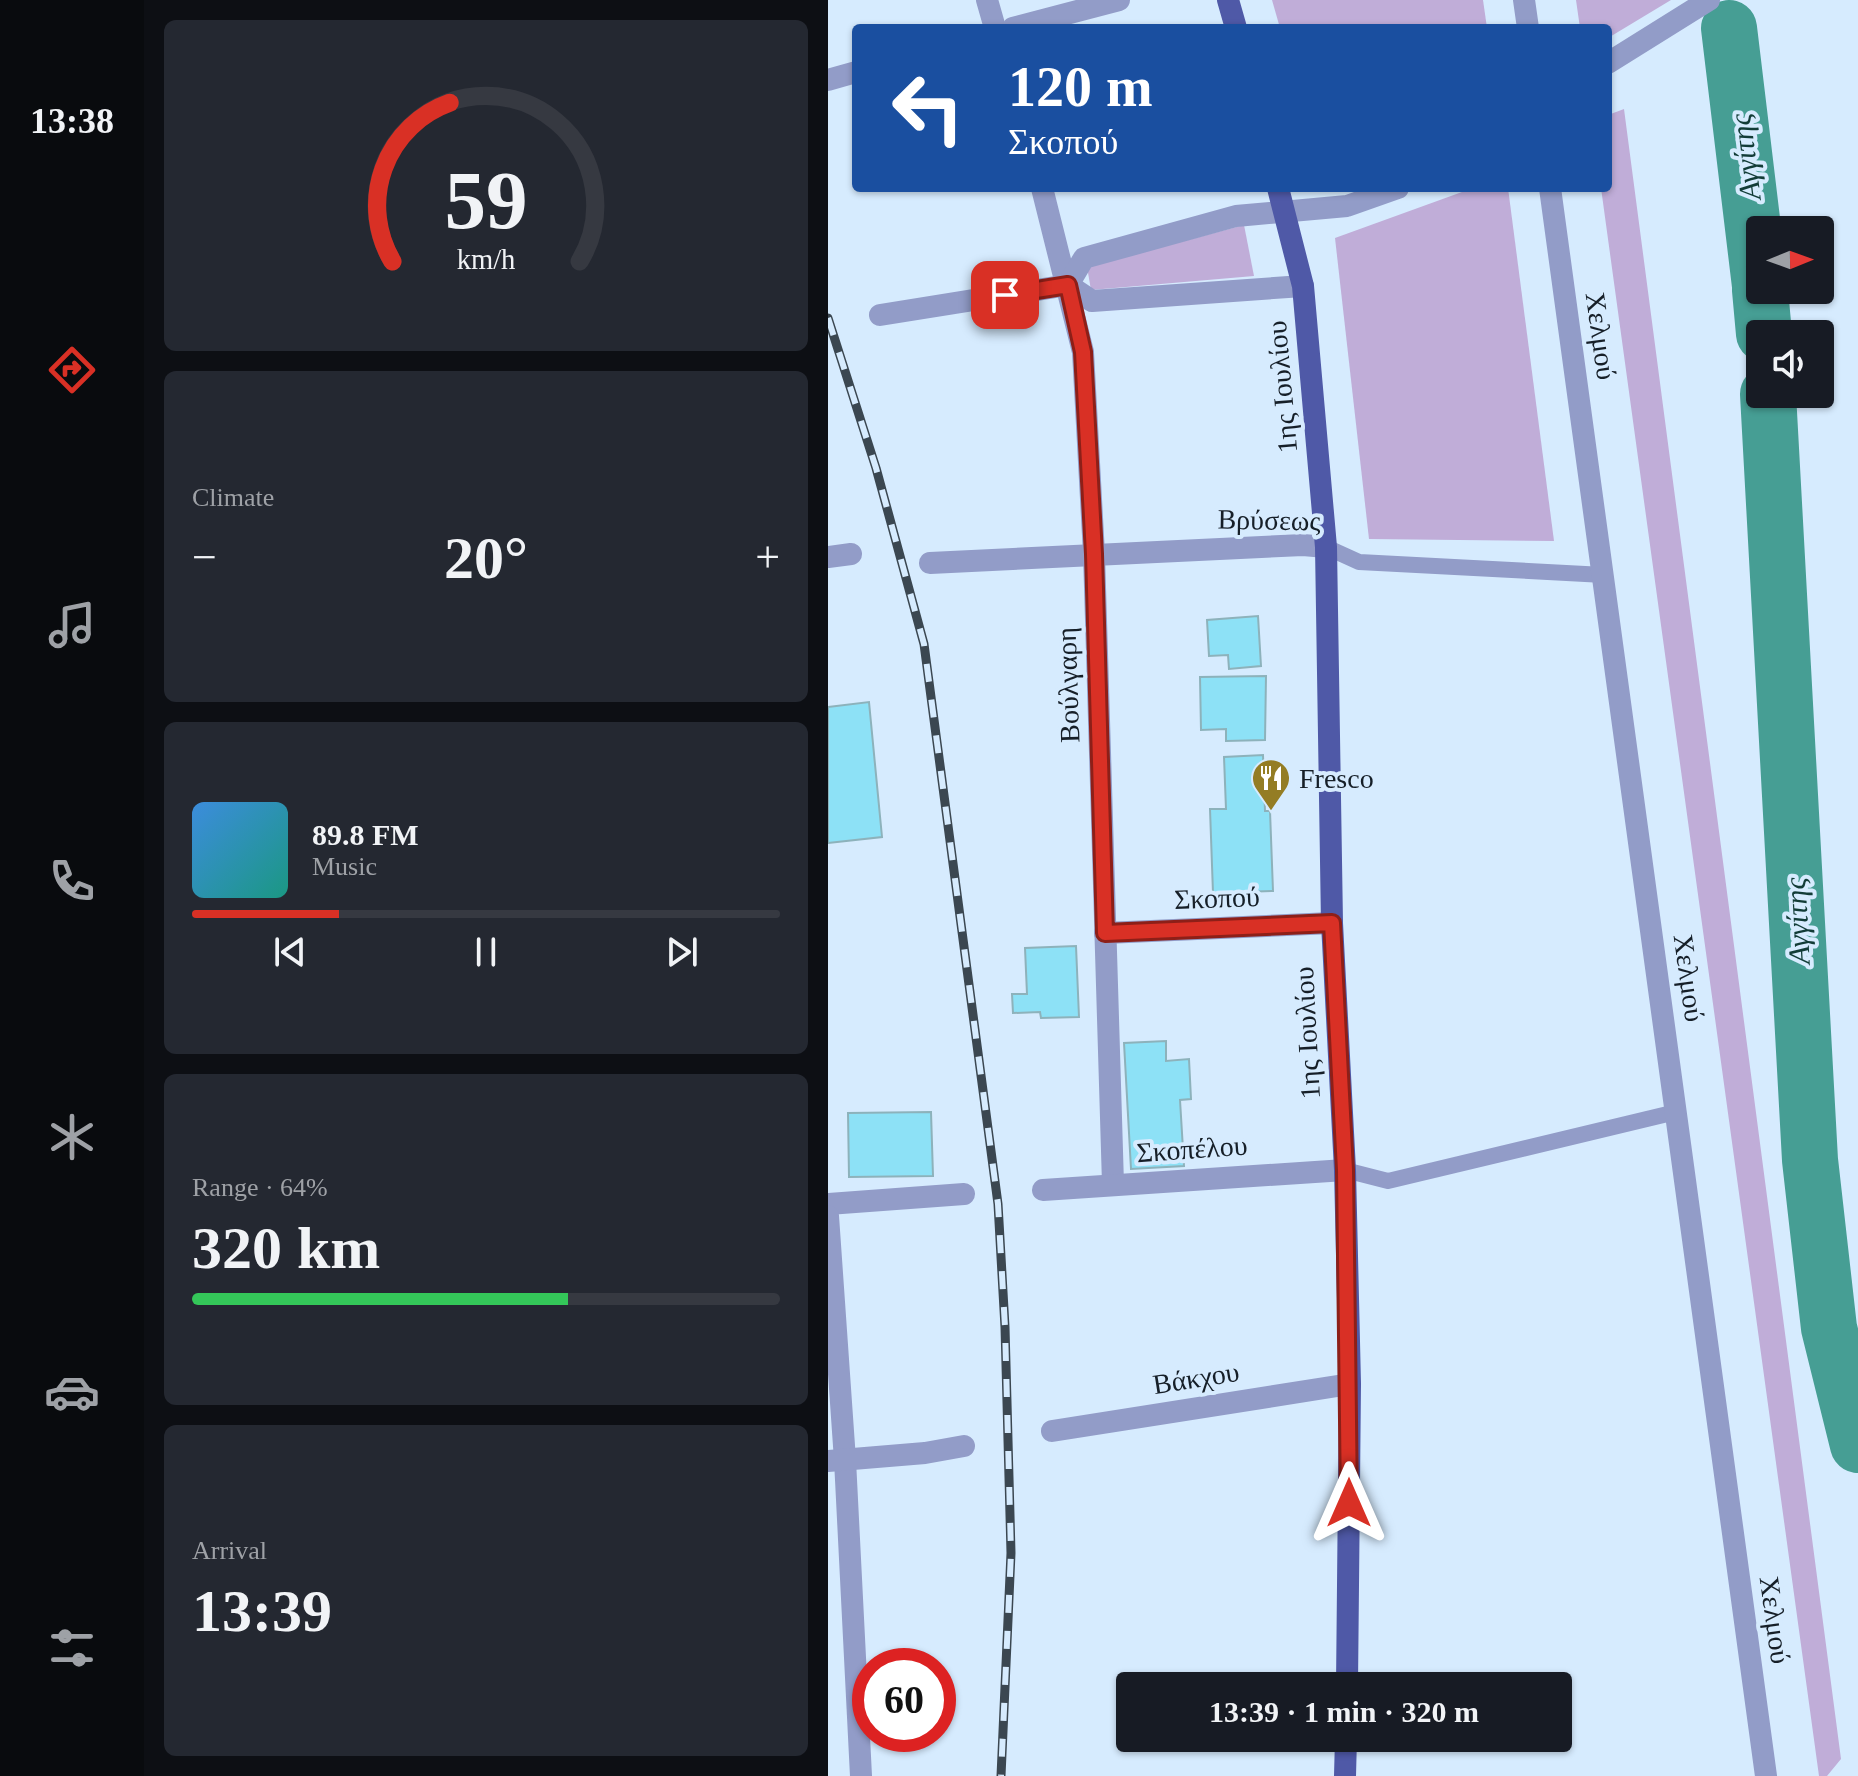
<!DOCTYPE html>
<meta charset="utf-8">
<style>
:root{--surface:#171b24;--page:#242831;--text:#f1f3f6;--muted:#9ea1a6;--line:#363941;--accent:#d93025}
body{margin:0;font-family:Georgia,serif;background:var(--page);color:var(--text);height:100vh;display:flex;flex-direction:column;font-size:30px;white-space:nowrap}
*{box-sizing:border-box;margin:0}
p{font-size:26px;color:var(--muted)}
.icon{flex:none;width:44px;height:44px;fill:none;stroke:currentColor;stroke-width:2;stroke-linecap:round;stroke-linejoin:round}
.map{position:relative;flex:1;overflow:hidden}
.panel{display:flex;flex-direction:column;gap:20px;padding:20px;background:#0d0f14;width:684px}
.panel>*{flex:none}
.guide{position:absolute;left:24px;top:24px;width:760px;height:168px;border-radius:8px;box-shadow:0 2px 6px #0004;background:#1a4fa0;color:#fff;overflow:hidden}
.needle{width:52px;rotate:89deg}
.buttons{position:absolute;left:918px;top:216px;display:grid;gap:16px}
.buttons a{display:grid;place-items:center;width:88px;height:88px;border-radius:8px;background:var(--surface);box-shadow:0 2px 6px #0004;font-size:40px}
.speed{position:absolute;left:24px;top:1648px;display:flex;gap:16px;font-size:40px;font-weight:700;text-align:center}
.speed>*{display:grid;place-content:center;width:104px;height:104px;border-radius:50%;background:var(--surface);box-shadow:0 2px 6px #0004;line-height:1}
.speed .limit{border:12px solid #d22;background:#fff;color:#111}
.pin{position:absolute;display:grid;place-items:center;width:68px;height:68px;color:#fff;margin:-34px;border-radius:16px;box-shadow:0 4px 12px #0006}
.me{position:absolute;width:88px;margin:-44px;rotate:0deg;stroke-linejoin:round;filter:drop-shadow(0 0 6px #0008)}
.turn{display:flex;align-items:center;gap:28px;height:168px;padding:0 24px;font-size:36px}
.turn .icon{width:104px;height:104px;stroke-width:2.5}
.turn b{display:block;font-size:56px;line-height:68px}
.big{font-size:60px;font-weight:800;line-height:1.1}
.panel .card{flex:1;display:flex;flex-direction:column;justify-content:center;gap:12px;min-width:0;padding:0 28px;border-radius:12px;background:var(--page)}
.panel .dial{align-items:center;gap:0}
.dial svg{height:208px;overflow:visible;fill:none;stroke:var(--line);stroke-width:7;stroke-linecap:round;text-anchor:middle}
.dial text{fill:var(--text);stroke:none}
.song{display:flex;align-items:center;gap:24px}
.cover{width:96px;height:96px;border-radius:12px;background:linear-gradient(135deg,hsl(210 70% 55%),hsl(170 70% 35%))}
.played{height:8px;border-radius:4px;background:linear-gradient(90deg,var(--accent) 25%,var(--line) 25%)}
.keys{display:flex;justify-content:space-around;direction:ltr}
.heat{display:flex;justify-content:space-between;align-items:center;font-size:44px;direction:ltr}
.charge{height:12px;border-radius:6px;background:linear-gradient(90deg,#34c759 64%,var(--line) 0)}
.trip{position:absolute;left:288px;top:1672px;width:456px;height:80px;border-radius:8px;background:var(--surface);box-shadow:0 2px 6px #0004;font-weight:800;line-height:80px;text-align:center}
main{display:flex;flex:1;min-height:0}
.menu{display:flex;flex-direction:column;width:144px;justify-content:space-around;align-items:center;background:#090b0e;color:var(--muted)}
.menu .icon{width:56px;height:56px}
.menu .active{color:var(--accent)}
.menu b{font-size:36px;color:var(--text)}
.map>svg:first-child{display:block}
.green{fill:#c0add8}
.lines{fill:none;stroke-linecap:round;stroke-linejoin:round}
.river{stroke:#469e94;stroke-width:56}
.building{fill:#8de1f6;stroke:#8db2bb;stroke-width:2}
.service{stroke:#929cc8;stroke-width:16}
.minor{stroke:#929cc8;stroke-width:22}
.primary{stroke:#4f59a7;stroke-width:22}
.rail-casing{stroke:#3b4751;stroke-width:9}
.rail{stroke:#d6ebfe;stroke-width:6;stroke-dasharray:18;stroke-linecap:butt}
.route-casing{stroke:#8d1f18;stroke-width:20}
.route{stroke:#d93025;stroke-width:14}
.labels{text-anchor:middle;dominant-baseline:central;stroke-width:8;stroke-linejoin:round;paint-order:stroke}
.street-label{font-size:28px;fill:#161f28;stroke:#d6ebfe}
.poi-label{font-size:28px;fill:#161f28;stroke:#d6ebfe;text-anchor:start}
.water-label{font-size:30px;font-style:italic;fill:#123c37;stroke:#d6ebfe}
</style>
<main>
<nav class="menu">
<b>13:38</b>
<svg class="icon active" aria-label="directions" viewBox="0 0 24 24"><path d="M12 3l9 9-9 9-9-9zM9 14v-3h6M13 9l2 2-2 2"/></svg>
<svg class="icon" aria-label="music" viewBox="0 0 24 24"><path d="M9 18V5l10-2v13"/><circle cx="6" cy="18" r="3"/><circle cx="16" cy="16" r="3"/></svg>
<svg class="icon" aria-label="phone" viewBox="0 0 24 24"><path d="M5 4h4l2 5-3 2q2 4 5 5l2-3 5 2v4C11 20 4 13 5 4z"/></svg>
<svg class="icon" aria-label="climate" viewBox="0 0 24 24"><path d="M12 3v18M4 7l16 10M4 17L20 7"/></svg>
<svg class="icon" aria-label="car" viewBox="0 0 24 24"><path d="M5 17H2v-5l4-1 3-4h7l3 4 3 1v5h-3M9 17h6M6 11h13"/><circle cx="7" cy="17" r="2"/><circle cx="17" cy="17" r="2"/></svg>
<svg class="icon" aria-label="filters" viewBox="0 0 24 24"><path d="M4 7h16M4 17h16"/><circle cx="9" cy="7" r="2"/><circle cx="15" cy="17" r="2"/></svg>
</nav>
<section class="panel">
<div class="card dial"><svg viewBox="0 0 100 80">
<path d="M14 69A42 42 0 1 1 86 69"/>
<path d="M14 69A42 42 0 0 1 36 8" stroke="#d93025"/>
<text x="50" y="56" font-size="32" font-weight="700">59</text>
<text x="50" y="72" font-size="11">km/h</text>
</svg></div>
<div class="card"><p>Climate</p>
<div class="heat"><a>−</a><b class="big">20°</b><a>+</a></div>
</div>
<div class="card">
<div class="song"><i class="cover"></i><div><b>89.8 FM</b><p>Music</p></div></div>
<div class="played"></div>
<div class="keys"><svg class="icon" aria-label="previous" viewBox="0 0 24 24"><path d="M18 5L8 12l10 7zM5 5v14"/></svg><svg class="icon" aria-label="pause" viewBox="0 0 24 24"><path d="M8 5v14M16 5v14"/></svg><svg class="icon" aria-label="next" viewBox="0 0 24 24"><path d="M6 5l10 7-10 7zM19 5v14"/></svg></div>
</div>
<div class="card"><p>Range · 64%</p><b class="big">320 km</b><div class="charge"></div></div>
<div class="card"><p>Arrival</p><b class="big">13:39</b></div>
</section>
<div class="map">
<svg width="1030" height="1776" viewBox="0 0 1030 1776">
<rect width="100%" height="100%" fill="#d6ebfe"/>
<!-- green -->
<g class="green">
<polygon points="444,0 655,0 659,28 452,28"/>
<polygon points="748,0 843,0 780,38 780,28 752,28"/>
<polygon points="796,109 1013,1759 999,1776 991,1776 773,188 780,188 780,115"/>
<polygon points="645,188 680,188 726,541 541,539 507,238"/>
<polygon points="416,225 426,276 263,290 259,267"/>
</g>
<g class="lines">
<!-- river -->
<g class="river">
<polyline points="901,28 932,286"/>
<polyline points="932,290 936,334"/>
<polyline points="940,394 982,1160 1001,1328 1030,1445"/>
</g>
</g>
<!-- building -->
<g class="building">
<polygon points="430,616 433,666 401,669 400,655 381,656 379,620"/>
<polygon points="438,676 437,740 398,741 398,729 373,730 372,677"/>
<polygon points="41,702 54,837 0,843 0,707"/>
<polygon points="435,755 437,811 442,811 445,891 385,893 382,809 398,809 396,757"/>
<polygon points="248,946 251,1017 213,1018 212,1012 185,1013 184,994 199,994 197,948"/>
<polygon points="338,1041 338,1061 361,1059 363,1099 352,1100 356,1166 303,1169 296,1043"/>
<polygon points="103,1112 105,1176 21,1177 20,1113"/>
</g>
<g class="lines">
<!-- service -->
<g class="service">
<polyline points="498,547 531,562 776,575"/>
<polyline points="517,1170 560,1181 848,1112"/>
</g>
<!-- minor -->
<g class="minor">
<polyline points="159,0 167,28"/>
<polyline points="696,0 700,28"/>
<polyline points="185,28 291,0"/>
<polyline points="780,63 881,0"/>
<polyline points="0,80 28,72"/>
<polyline points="214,188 255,352 266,554 285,1184"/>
<polyline points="722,188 938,1776"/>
<polyline points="240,285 264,301 475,286"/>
<polyline points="52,315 240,285 256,258 408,216 519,206 570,188"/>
<polyline points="0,557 23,554"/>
<polyline points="102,563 475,545 498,547"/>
<polyline points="277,933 504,923"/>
<polyline points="215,1190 517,1170"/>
<polyline points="0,1204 136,1194"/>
<polyline points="0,1216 17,1460 33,1776"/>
<polyline points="224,1431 522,1384"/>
<polyline points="0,1461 97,1453 136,1446"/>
</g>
<!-- primary -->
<g class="primary">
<polyline points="400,0 408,28"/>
<polyline points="450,188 475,286 498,547 504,923 517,1170 522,1384 519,1686"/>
<polyline points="517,1776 518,1738"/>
</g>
<!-- rail casing -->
<g class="rail-casing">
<polyline id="rail" points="0,318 48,468 96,644 170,1204 177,1327 183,1553 173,1776"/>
</g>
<!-- rail -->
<use href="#rail" class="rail"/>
</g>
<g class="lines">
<!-- route casing -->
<g class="route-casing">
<polyline id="route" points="177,295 240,285 255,352 266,554 277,933 504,923 517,1170 521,1503"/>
</g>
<!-- route -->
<use href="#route" class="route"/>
</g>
<!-- icons -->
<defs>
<g id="restaurant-pin" transform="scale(2)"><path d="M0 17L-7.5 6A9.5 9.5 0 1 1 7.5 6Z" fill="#947d24" stroke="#d6ebfe"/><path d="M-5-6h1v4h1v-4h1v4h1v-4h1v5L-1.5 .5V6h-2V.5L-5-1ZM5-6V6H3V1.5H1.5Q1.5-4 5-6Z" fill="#fff"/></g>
</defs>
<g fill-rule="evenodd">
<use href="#restaurant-pin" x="443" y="778"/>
</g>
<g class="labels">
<!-- street labels -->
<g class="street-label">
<text transform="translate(773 336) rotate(82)">Χελμού</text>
<text transform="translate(454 387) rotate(-95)">1ης Ιουλίου</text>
<text transform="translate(441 520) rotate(1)">Βρύσεως</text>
<text transform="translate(240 685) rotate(-92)">Βούλγαρη</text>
<text transform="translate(389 898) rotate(-2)">Σκοπού</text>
<text transform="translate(861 978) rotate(82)">Χελμού</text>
<text transform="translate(479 1033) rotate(-93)">1ης Ιουλίου</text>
<text transform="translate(364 1149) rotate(-4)">Σκοπέλου</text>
<text transform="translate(368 1378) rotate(-9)">Βάκχου</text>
<text transform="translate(947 1620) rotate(82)">Χελμού</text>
</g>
<!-- poi labels -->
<g class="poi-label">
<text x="471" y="778">Fresco</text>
</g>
<!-- water labels -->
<g class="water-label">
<text transform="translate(917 157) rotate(-97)">Αγγίτης</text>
<text transform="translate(969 921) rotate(-93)">Αγγίτης</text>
</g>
</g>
</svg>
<div class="buttons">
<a><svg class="needle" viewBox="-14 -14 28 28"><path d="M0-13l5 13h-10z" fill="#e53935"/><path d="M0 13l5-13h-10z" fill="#9ea1a6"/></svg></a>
<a><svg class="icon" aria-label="sound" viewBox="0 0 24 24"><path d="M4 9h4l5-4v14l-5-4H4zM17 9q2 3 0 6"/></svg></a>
</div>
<div class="speed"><div class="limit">60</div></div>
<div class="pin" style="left:177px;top:295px;background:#d93025"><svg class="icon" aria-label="arrive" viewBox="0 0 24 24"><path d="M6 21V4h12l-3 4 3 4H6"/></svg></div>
<svg class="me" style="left:521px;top:1503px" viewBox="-20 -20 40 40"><path d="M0-17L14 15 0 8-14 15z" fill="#d93025" stroke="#fff" stroke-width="4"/></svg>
<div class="trip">13:39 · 1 min · 320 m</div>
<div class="guide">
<div class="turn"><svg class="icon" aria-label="left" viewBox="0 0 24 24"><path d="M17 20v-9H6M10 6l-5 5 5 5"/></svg><div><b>120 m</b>Σκοπού</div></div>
</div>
</div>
</main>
